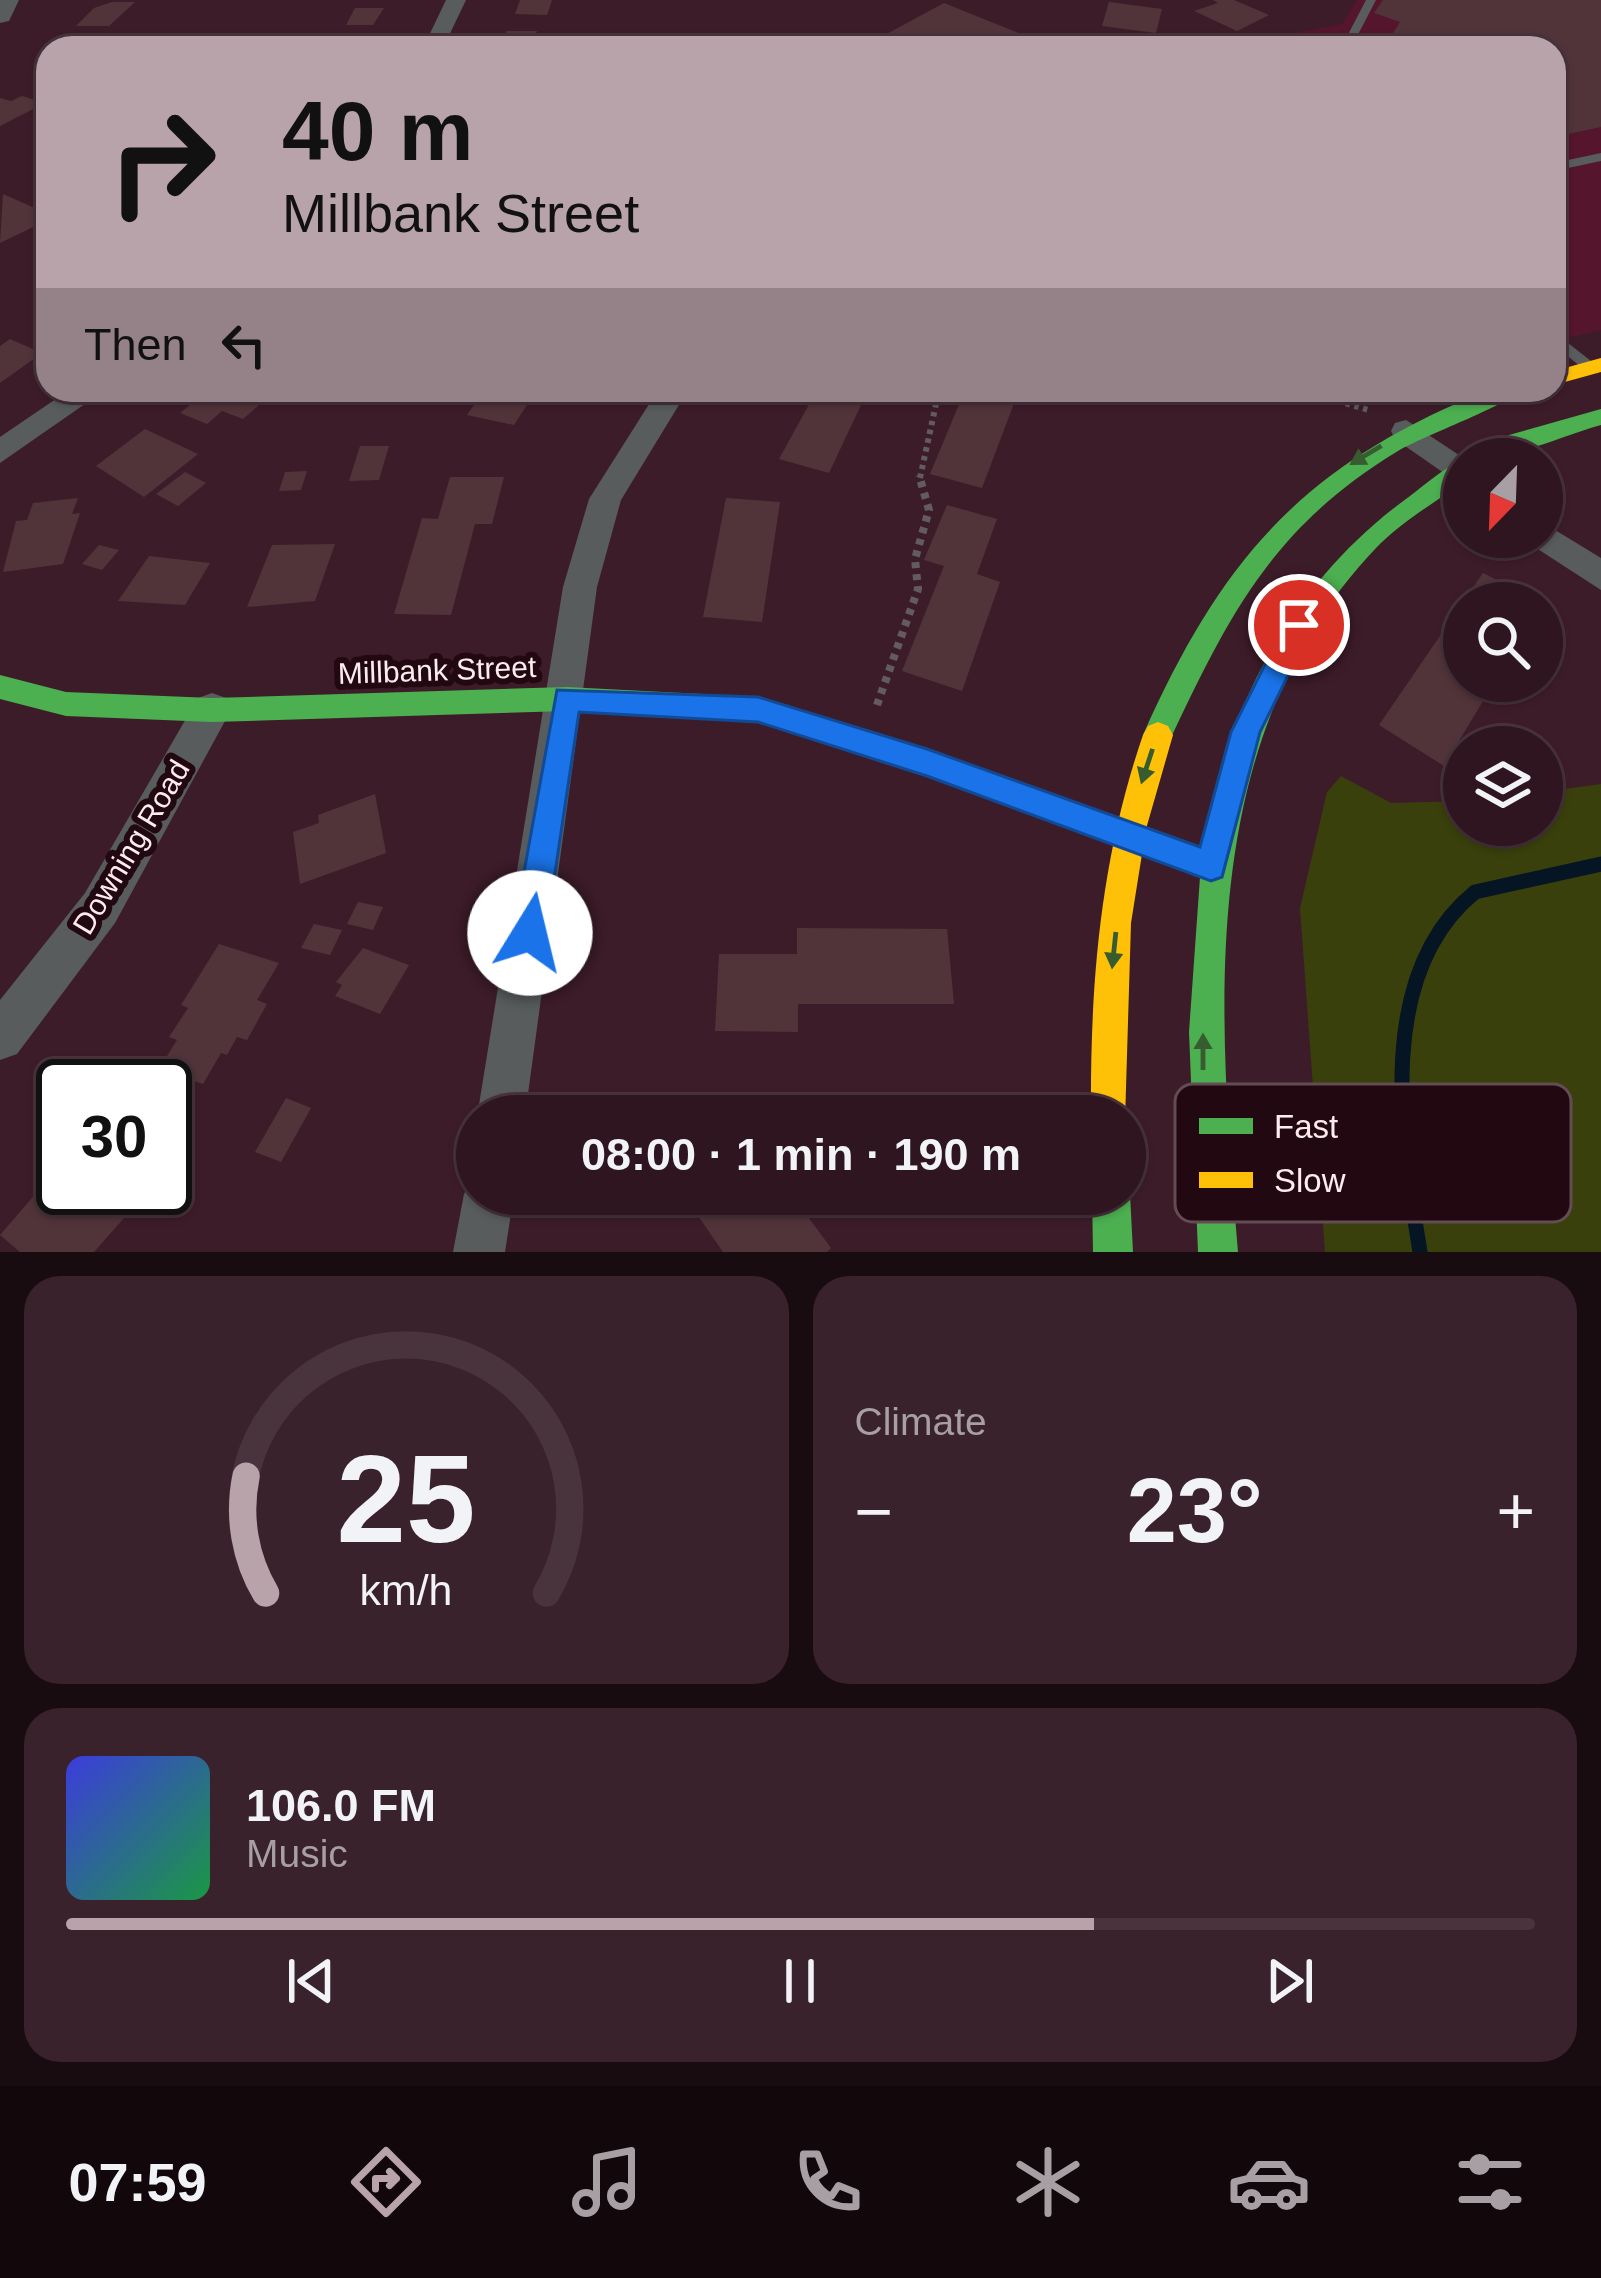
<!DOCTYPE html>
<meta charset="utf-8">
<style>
:root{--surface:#2e151f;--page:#3a222c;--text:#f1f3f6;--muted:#a79fa4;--line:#49343d;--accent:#b9a3aa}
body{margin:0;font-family:Arial,sans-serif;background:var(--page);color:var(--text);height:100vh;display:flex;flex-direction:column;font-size:45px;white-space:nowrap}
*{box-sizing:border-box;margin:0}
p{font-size:39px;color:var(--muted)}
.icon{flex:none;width:66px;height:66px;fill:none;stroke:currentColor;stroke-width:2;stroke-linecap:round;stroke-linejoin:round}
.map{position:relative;height:1252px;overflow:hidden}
.details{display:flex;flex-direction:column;gap:24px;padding:24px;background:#190c11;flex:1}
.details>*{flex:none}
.guide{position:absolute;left:36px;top:36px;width:1530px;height:366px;border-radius:36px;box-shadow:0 3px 9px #0004,0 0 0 3px var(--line);background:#b9a3aa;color:#111;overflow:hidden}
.needle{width:78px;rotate:203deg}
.fabs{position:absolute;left:1443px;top:438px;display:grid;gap:24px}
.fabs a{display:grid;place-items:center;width:120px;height:120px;border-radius:50%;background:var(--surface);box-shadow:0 3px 9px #0004,0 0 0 3px var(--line);font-size:60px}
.speed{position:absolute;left:36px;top:1059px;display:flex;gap:24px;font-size:60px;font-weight:700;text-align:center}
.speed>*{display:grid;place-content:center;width:156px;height:156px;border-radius:50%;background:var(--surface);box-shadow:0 3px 9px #0004,0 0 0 3px var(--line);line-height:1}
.speed .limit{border:6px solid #111;border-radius:18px;background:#fff;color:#111}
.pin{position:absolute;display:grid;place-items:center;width:102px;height:102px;color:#fff;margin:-51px;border:6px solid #fff;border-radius:50%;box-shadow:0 3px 12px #0007}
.me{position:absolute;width:132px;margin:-66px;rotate:9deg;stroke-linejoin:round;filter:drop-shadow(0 0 9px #0008)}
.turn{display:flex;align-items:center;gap:42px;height:252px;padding:0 48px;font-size:54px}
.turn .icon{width:156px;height:156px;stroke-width:2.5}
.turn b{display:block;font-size:84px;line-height:102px}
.then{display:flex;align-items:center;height:114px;padding:0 48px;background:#0003;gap:24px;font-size:45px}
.big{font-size:90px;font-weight:700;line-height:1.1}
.details .tile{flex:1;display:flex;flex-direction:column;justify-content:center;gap:18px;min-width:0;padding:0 42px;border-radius:36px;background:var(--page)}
.details .dial{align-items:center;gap:0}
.dial svg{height:312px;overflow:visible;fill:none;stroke:var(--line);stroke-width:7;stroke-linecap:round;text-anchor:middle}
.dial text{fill:var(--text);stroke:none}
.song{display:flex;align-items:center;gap:36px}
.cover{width:144px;height:144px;border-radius:18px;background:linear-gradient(135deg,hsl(240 70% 55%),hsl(140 70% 35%))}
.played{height:12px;border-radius:6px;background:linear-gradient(90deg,var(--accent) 70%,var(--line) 70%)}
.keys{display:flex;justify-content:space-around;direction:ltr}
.heat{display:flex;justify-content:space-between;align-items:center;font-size:66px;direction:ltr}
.details .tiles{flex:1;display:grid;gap:24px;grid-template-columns:1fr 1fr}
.tile:last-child{grid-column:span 2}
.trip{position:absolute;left:456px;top:1095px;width:690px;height:120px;border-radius:60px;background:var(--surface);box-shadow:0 3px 9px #0004,0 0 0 3px var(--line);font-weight:700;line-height:120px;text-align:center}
.tab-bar{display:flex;height:192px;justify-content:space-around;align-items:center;background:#12080c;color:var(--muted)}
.tab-bar .icon{width:84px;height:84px}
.tab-bar .selected{color:var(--accent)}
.tab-bar b{font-size:54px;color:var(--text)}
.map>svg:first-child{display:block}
.built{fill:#55152d}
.green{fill:#39400b}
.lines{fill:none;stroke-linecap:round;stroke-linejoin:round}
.stream{stroke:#051524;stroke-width:15}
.building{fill:#51343a}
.path-far1{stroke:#625b5f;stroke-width:6;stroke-dasharray:4.5 4.5;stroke-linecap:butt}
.path{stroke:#625b5f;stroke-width:8;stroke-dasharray:6 6;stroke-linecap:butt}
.lane{fill:#585c5d;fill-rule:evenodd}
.street{fill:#585c5d;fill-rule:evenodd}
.fast{fill:#4caf50;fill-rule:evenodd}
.slow{fill:#ffc107;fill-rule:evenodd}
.oneway{fill:#375c30}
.route{fill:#1a73e8;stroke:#114b97;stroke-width:3}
.labels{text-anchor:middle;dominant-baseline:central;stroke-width:12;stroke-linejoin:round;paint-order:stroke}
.street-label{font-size:30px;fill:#fcebef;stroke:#220810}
.key{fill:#220810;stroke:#634c53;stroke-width:3}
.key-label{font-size:33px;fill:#fcebef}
</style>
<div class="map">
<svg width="1601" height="1252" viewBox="0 0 1601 1252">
<rect width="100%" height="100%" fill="#3d1c29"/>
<!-- built -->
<polygon class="built" points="1357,0 1601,0 1601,330 1554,341 1554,48 1215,48 1342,24"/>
<!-- green -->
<polygon class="green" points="1341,776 1391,803 1464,801 1464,825 1542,825 1542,792 1601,784 1601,1252 1325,1252 1300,908 1327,792"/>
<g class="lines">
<!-- stream -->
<path class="stream" d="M1420 1252C1402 1140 1373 975 1475 892L1601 864"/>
</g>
<!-- building -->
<g class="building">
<polygon points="520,0 552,0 547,15 515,14"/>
<polygon points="1213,0 1234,0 1269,15 1237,31 1194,11 1218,3"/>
<polygon points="1383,0 1601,0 1601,127 1554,137 1554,48 1385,46 1400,22 1374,13"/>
<polygon points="112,2 135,2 109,26 76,26 94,8"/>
<polygon points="1109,2 1162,9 1156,33 1102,26"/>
<polygon points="944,3 1056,48 906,48 881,37"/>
<polygon points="355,8 384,8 373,25 346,25"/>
<polygon points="506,31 537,31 530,48 502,48"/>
<polygon points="22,96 45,103 0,126 0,98 11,101"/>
<polygon points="3,194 48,214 48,220 0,243"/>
<polygon points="10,339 42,353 0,383 0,346"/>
<polygon points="208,390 253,390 247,395 264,401 243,419 222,411 207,424 180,413"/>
<polygon points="484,390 530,390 536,391 514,425 467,415"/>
<polygon points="817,390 868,390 829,473 779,459"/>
<polygon points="965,390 1019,390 982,488 930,474"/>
<polygon points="145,429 198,454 144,497 96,466"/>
<polygon points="360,446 389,446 379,480 349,481"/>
<polygon points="307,471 301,490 279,491 285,472"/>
<polygon points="185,472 206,483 178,506 156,494"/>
<polygon points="450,477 504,477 492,524 475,524 451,615 394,614 422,518 438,519"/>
<polygon points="78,498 72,514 80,513 63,564 3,572 16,521 27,520 33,503"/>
<polygon points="726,498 780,502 762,622 703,617"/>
<polygon points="947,505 997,519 977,574 1000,582 962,691 902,671 944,566 924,560"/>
<polygon points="335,544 315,601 247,607 272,545"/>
<polygon points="99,545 119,550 102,570 82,564"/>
<polygon points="149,556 210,563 185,605 118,601"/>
<polygon points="1483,573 1543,603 1464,603 1464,681 1495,681 1444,766 1379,725"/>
<polygon points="375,794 386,853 300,884 293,832 319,823 318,815"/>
<polygon points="358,902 383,907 373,930 347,924"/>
<polygon points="314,924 342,930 330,955 301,948"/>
<polygon points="797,928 947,929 954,1004 798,1004 798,1032 715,1031 719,954 797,954"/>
<polygon points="219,944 279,963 257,1000 267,1004 247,1040 237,1037 227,1055 221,1053 203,1084 159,1069 177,1040 169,1037 188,1008 181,1005"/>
<polygon points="363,948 409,965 380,1014 335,996 342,985 336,982"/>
<polygon points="286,1098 311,1108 281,1162 255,1152"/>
<polygon points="63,1162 63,1188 147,1192 94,1252 20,1252 0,1235"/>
<polygon points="683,1194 791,1194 831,1248 827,1252 723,1252"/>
</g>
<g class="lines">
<!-- path-far1 -->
<g class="path-far1">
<polyline points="1280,390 1330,399 1404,391"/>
<polyline points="1337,401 1369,410"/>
<polyline points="920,478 939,390"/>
</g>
<!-- path -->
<polyline class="path" points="877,705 918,589 915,559 929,510 919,475"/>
<!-- lane -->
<g class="lane">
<polygon points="1366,0 1376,0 1351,48 1341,48"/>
<polygon points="1601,153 1601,161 1554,171 1554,163"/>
<polygon points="1554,332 1596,365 1596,371 1586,371 1554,345"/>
</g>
<!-- street -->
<g class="street">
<polygon points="0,0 19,0 9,21 0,23"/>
<polygon points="446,0 466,0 443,48 423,48"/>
<polygon points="69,390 105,390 0,463 0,437"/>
<polygon points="658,390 688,390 621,500 597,587 525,1116 477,1117 563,587 589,499"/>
<polygon points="1406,420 1465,459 1464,487 1395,439 1391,431 1395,423"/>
<polygon points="1542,522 1601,558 1601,590 1530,544 1526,537 1542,537"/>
<polygon points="212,693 226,698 231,710 115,923 17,1054 0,1060 0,1000 85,893 198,698"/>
<polygon points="477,1174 477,1194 514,1194 505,1252 453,1252 464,1194"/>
</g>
<!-- fast -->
<g class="fast">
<path d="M1489 390H1521C1506 406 1425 435 1398 451 1271 528 1228 617 1168 744L1158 748 1148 744 1143 735C1222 557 1305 463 1489 390Z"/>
<path d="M1601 409V425C1558 437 1515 459 1471 459L1509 435Z"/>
<path d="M1464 460V481C1436 502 1401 522 1376 548 1194 739 1218 1009 1238 1252H1198L1189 1032 1200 877 927 775 759 721 567 711 212 722 66 716 0 699V675L66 692 212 698 567 687 759 697 927 749 1204 848C1224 708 1294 579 1410 496 1426 484 1444 467 1464 460Z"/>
<polygon points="1125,1182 1130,1194 1133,1252 1093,1252 1092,1194 1125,1194"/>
</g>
<!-- slow -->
<g class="slow">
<polygon points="1601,358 1601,372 1554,385 1554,371"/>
<path d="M1158 722 1168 726 1173 735 1146 829 1131 923 1125 1121V1116H1091C1090 985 1100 860 1143 735L1148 726Z"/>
</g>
</g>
<!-- one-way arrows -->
<defs><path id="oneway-solid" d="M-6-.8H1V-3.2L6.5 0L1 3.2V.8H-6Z" transform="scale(3)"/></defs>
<g class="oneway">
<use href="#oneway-solid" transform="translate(1366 455) rotate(149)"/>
<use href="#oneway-solid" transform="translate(1147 766) rotate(108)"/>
<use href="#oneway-solid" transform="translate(1114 950) rotate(96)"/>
<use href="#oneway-solid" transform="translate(1203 1052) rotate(-90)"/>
</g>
<!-- route -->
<polygon class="route" points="1299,614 1313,625 1260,732 1222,877 1211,881 927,776 758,722 579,712 546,933 542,944 530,949 518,944 513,933 557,690 758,697 927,749 1200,847 1231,732 1289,617"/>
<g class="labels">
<!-- street labels -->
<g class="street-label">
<text transform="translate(437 670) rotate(-2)">Millbank Street</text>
<text transform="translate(131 847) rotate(-59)">Downing Road</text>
</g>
</g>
<!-- legend -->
<rect x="1175" y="1084" width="396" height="138" rx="18" class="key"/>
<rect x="1199" y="1118" width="54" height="16" fill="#4caf50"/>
<rect x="1199" y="1172" width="54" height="16" fill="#ffc107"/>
<g class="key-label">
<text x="1274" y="1138">Fast</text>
<text x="1274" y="1192">Slow</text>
</g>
</svg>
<div class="fabs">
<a><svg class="needle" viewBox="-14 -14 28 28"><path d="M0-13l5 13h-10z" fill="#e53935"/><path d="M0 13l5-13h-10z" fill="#a79fa4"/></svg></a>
<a><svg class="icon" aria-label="search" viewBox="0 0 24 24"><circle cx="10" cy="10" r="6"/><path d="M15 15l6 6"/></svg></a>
<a><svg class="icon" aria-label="layers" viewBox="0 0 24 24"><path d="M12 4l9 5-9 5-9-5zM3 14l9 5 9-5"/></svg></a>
</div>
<div class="speed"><div class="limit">30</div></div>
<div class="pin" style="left:1299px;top:625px;background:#d93025"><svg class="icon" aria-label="arrive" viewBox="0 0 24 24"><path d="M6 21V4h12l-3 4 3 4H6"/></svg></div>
<svg class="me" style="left:530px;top:933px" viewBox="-20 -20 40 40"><circle r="19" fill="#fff"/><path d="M0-13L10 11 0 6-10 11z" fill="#1a73e8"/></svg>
<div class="trip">08:00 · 1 min · 190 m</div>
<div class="guide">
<div class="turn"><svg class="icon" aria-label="right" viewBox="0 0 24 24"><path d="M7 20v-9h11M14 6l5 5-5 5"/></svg><div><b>40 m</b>Millbank Street</div></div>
<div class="then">Then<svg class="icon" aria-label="left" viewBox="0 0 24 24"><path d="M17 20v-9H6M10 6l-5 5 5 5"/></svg></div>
</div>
</div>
<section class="details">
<div class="tiles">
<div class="tile dial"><svg viewBox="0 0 100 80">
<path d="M14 69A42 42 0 1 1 86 69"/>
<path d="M14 69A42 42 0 0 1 9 39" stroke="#b9a3aa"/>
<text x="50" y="56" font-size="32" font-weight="700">25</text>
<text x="50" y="72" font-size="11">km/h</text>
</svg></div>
<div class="tile"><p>Climate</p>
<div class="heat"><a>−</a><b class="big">23°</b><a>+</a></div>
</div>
<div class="tile">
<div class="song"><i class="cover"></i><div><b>106.0 FM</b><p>Music</p></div></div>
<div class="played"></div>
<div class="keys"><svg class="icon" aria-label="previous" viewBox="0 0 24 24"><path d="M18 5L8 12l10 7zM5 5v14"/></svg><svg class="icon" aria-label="pause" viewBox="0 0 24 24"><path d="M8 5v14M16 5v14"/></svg><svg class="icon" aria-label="next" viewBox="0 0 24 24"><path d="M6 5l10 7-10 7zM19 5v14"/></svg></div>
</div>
</div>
</section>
<nav class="tab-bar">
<b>07:59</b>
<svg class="icon selected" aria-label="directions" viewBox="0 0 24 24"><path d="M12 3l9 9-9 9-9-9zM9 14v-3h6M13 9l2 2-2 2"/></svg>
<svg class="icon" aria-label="music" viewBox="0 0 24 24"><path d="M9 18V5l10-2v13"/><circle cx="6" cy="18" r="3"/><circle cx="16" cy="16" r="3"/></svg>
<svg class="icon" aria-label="phone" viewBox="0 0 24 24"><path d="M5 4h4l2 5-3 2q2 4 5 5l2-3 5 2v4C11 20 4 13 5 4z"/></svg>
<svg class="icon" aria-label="climate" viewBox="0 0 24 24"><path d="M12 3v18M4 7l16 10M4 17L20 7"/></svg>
<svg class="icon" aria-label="car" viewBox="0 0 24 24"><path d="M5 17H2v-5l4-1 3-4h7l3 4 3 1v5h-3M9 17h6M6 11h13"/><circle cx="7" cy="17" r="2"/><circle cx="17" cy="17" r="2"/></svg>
<svg class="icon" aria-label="filters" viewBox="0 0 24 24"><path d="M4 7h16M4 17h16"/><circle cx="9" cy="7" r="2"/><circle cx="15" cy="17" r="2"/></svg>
</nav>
